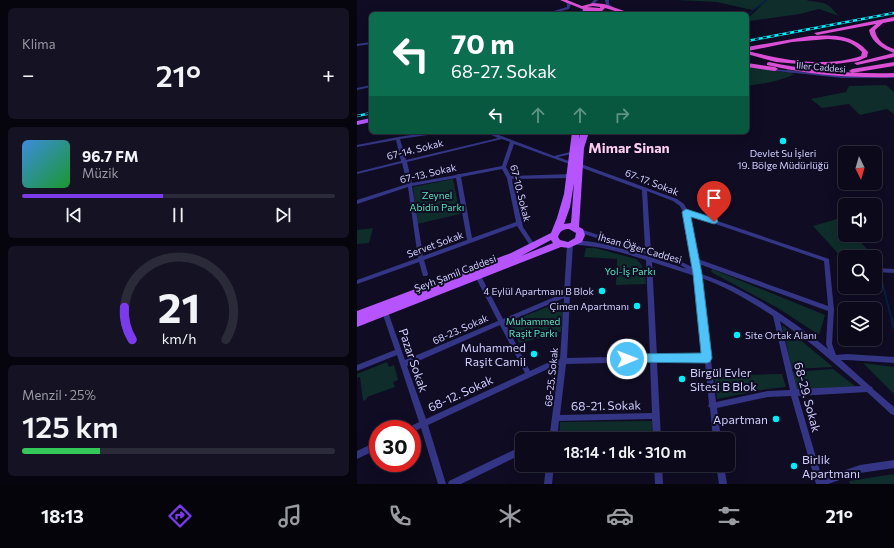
<!DOCTYPE html>
<html lang="tr">
<meta charset="utf-8">
<style>
:root{--surface:#0b091a;--page:#141223;--text:#f1f3f6;--muted:#9a9aa2;--line:#2b2a39;--accent:#7c3aed}
body{margin:0;font-family:Commissioner,sans-serif;background:var(--page);color:var(--text);height:100vh;display:flex;flex-direction:column;font-size:15px;white-space:nowrap}
*{box-sizing:border-box;margin:0}
p{font-size:13px;color:var(--muted)}
.icon{flex:none;width:22px;height:22px;fill:none;stroke:currentColor;stroke-width:2;stroke-linecap:round;stroke-linejoin:round}
.map{position:relative;flex:1;overflow:hidden}
.drawer{display:flex;flex-direction:column;gap:8px;padding:8px;background:#06050e;width:357px}
.drawer>*{flex:none}
.top-card{position:absolute;left:12px;top:12px;width:380px;height:122px;border-radius:6px;box-shadow:0 4px 16px #0002,0 0 0 1px var(--line);background:#0b6e4f;color:#fff;overflow:hidden}
.needle{width:26px;rotate:175deg}
.buttons{position:absolute;left:481px;top:146px;display:grid;gap:8px}
.buttons a{display:grid;place-items:center;width:44px;height:44px;border-radius:6px;background:var(--surface);box-shadow:0 4px 16px #0002,0 0 0 1px var(--line);font-size:20px}
.speed{position:absolute;left:12px;top:420px;display:flex;gap:8px;font-size:20px;font-weight:700;text-align:center}
.speed>*{display:grid;place-content:center;width:52px;height:52px;border-radius:50%;background:var(--surface);box-shadow:0 4px 16px #0002,0 0 0 1px var(--line);line-height:1}
.speed .limit{border:6px solid #d22;background:#fff;color:#111}
.pin{position:absolute;display:grid;place-items:center;width:34px;height:34px;color:#fff;margin:-41px -17px;border-radius:50% 50% 50% 0;rotate:-45deg;box-shadow:0 0 4px #0007}
.pin .icon{rotate:45deg}
.me{position:absolute;width:44px;margin:-22px;rotate:89deg;stroke-linejoin:round;filter:drop-shadow(0 0 3px #0008)}
.turn{display:flex;align-items:center;gap:14px;height:84px;padding:0 16px;font-size:18px}
.turn .icon{width:52px;height:52px;stroke-width:2.5}
.turn b{display:block;font-size:28px;line-height:34px}
.lanes{display:flex;align-items:center;height:38px;padding:0 16px;background:#0003;justify-content:center;gap:20px;direction:ltr}
.lanes .off{opacity:.35}
.big{font-size:30px;font-weight:600;line-height:1.1}
.drawer .tile{flex:1;display:flex;flex-direction:column;justify-content:center;gap:6px;min-width:0;padding:0 14px;border-radius:6px;background:var(--page)}
.drawer .dial{align-items:center;gap:0}
.dial svg{height:104px;overflow:visible;fill:none;stroke:var(--line);stroke-width:7;stroke-linecap:round;text-anchor:middle}
.dial text{fill:var(--text);stroke:none}
.song{display:flex;align-items:center;gap:12px}
.cover{width:48px;height:48px;border-radius:6px;background:linear-gradient(135deg,hsl(210 70% 55%),hsl(130 70% 35%))}
.played{height:4px;border-radius:2px;background:linear-gradient(90deg,var(--accent) 45%,var(--line) 45%)}
.keys{display:flex;justify-content:space-around;direction:ltr}
.heat{display:flex;justify-content:space-between;align-items:center;font-size:22px;direction:ltr}
.charge{height:6px;border-radius:3px;background:linear-gradient(90deg,#34c759 25%,var(--line) 0)}
.trip{position:absolute;left:158px;top:432px;width:220px;height:40px;border-radius:6px;background:var(--surface);box-shadow:0 4px 16px #0002,0 0 0 1px var(--line);font-weight:600;line-height:40px;text-align:center}
.tabs{display:flex;height:64px;justify-content:space-around;align-items:center;background:#04040a;color:var(--muted)}
.tabs .icon{width:28px;height:28px}
.tabs .selected{color:var(--accent)}
.tabs b{font-size:18px;color:var(--text)}
main{display:flex;flex:1;min-height:0}
.map>svg:first-child{display:block}
.green{fill:#0f2d2b}
.lines{fill:none;stroke-linecap:round;stroke-linejoin:round}
.stream-far2{stroke:#061f42;stroke-width:1.5}
.stream-far1{stroke:#061f42;stroke-width:2}
.stream{stroke:#061f42;stroke-width:2.5}
.trunk-tunnel{stroke:#2c2944;stroke-width:5.5;stroke-dasharray:5.5 3;stroke-linecap:butt}
.minor{fill:#343685;fill-rule:evenodd}
.tertiary{fill:#343685;fill-rule:evenodd}
.primary{fill:#b655ff;fill-rule:evenodd}
.trunk{fill:#da4fd4;fill-rule:evenodd}
.rail-casing{stroke:#00eef9;stroke-width:2.5}
.rail{stroke:#0f0c23;stroke-width:1.5;stroke-dasharray:4;stroke-linecap:butt}
.route{fill:#4fc3f7;stroke:#337fa1}
.poi-dot{fill:#00eef9;stroke:#0f0c23;stroke-width:1.5}
.labels{text-anchor:middle;dominant-baseline:central;stroke-width:4;stroke-linejoin:round;paint-order:stroke}
.far-street-label{font-size:9px;fill:#d1ceff;stroke:#0f0c23}
.street-label{font-size:10px;fill:#d1ceff;stroke:#0f0c23}
.poi-label{font-size:10px;fill:#d1ceff;stroke:#0f0c23;text-anchor:end}
.park-label{font-size:10px;fill:#53e6b9;stroke:#0f0c23}
.near-poi-label{font-size:12px;fill:#d1ceff;stroke:#0f0c23;text-anchor:end}
.near-street-label{font-size:12px;fill:#d1ceff;stroke:#0f0c23}
.district-label{font-size:14px;font-weight:bold;fill:#ffd0f1;stroke:#0f0c23}
</style>
<main>
<section class="drawer">
<div class="tile"><p>Klima</p>
<div class="heat"><a>−</a><b class="big">21°</b><a>+</a></div>
</div>
<div class="tile">
<div class="song"><i class="cover"></i><div><b>96.7 FM</b><p>Müzik</p></div></div>
<div class="played"></div>
<div class="keys"><svg class="icon" aria-label="previous" viewBox="0 0 24 24"><path d="M18 5L8 12l10 7zM5 5v14"/></svg><svg class="icon" aria-label="pause" viewBox="0 0 24 24"><path d="M8 5v14M16 5v14"/></svg><svg class="icon" aria-label="next" viewBox="0 0 24 24"><path d="M6 5l10 7-10 7zM19 5v14"/></svg></div>
</div>
<div class="tile dial"><svg viewBox="0 0 100 80">
<path d="M14 69A42 42 0 1 1 86 69"/>
<path d="M14 69A42 42 0 0 1 8 44" stroke="#7c3aed"/>
<text x="50" y="56" font-size="32" font-weight="700">21</text>
<text x="50" y="72" font-size="11">km/h</text>
</svg></div>
<div class="tile"><p>Menzil · 25%</p><b class="big">125 km</b><div class="charge"></div></div>
</section>
<div class="map">
<svg width="537" height="484" viewBox="0 0 537 484">
<rect width="100%" height="100%" fill="#0f0c23"/>
<!-- green -->
<g class="green">
<path d="M320 0H449C469 4 468 0 482 16L462 9 443 14 393 21 392 17 405 5 395 10 360 2Z"/>
<path d="M390 66 438 74C420 82 409 83 390 86Z"/>
<polygon points="529,85 537,92 537,114 530,109 503,115 492,104 465,108 454,99 489,92 492,86"/>
<polygon points="96,179 103,214 60,224 56,187"/>
<polygon points="480,219 488,227 488,235 496,235 515,254 506,257 488,257 488,261 456,226"/>
<polygon points="16,228 12,243 0,244 0,230"/>
<path d="M229 248H238L279 259C287 265 288 274 289 284L259 285 260 259 227 257Z"/>
<polygon points="355,269 468,315 462,335 421,308 354,272"/>
<polygon points="203,302 208,304 204,332 188,332 188,337 162,343 152,322"/>
<polygon points="425,325 476,367 435,369"/>
<polygon points="30,362 32,367 37,365 41,380 36,382 38,387 10,397 10,399 6,401 3,377 0,378 0,374"/>
<polygon points="506,363 537,367 537,394"/>
<polygon points="476,369 499,387 439,389 435,372"/>
<polygon points="425,374 429,387 410,389 360,399 357,376"/>
<polygon points="295,421 295,439 202,439 203,422"/>
<polygon points="537,474 537,484 493,484 492,481"/>
</g>
<g class="lines">
<!-- stream-far2 -->
<polyline class="stream-far2" points="390,15 410,0"/>
<!-- stream-far1 -->
<g class="stream-far1">
<polyline points="519,259 521,267"/>
<polyline points="523,274 534,317"/>
</g>
<!-- stream -->
<polyline class="stream" points="534,316 537,329"/>
<!-- trunk-tunnel -->
<polyline class="trunk-tunnel" points="430,70 446,70"/>
<!-- minor -->
<g class="minor">
<polygon points="208,0 210,0 214,4 212,9 193,14 187,14 210,7 210,4 207,1"/>
<polygon points="14,42 14,44 0,46 0,44"/>
<polygon points="14,85 14,87 0,90 0,88"/>
<path d="M75 132H87L85 133 43 139 49 160 141 138 128 132H134L197 156 217 151 219 152V153L201 157 217 163V165H215L157 144 149 167 154 176 214 174 216 176 214 178 155 179 166 227 178 245 179 246 178 247H174L160 226 67 260 71 274 70 276H66L62 262 0 284V280L61 258 51 187 0 204V200L50 184 45 163 0 174V172L44 161 39 140 0 147V145L41 137ZM145 139 153 142 145 166 103 174H101L99 175 55 183 50 162ZM145 169 150 178 159 222 115 238 104 177ZM99 178 110 240 66 256 55 186Z"/>
<path d="M220 164H224L320 199 327 204 331 211 472 259 477 310 475 344 479 355 490 354 537 357V363L490 360H484L513 386 515 387 516 389 537 407V415L534 414 510 392 441 396 465 478 503 465 537 460V468L503 473 471 484H459L434 396 411 397 360 408 364 439H356L353 408 351 406 352 404 348 361 300 362 304 439H296L295 419 202 421 200 439H183L184 436 193 432 202 365 193 368 71 425 89 484H81L64 428 55 433V429H51L52 427 62 422 40 355 0 371V365L38 350 25 312 26 310H30L31 312 48 360 141 321 118 276 119 274H123L146 319 207 293 210 245 213 243 216 245 213 291 215 293 213 295 210 358 293 356 289 260C270 254 251 248 231 246 226 245 220 246 216 243 228 233 312 264 330 269L323 265 221 232 220 231 223 229 288 250 285 190 220 166ZM290 191 316 201 323 206 326 212 337 268 327 263 294 252ZM332 215 467 261 471 306 341 259ZM295 262 338 276 347 355 300 356ZM342 264 471 311 469 344 471 349C432 318 391 289 344 274ZM344 278C370 287 393 301 416 316L433 390 411 391 359 402ZM207 298 203 359 190 363 173 371 148 323ZM423 321 457 346 504 386 440 389ZM143 325 168 373 69 419 50 366ZM293 362 295 413 203 415 209 364Z"/>
<polygon points="518,268 537,269 537,273 518,272"/>
<polygon points="21,441 21,449 0,459 0,451"/>
<polygon points="165,446 165,454 104,484 91,484 92,481"/>
<polygon points="189,465 197,465 195,484 187,484"/>
<polygon points="297,465 305,465 306,484 298,484"/>
<polygon points="359,465 367,465 370,484 362,484"/>
</g>
<!-- tertiary -->
<g class="tertiary">
<polygon points="237,0 241,0 237,4 235,4 234,3"/>
<polygon points="248,0 252,0 252,4 256,7 256,9 254,9 249,5"/>
<polygon points="408,68 485,76 537,76 537,78 485,78 410,70 408,70"/>
</g>
<!-- primary -->
<g class="primary">
<polygon points="229,7 232,9 231,14 225,14 226,9"/>
<polygon points="14,118 14,122 0,125 0,121"/>
<path d="M215 132H223L222 139 224 132H232L227 148 222 227 226 229 228 235 225 242 212 248 204 247 0 327V311L154 253 194 233 200 218 207 194ZM217 183 214 223 207 224 213 207ZM212 229 219 233 218 238 211 242 203 240 201 237C203 231 206 229 212 229ZM194 240 196 243 164 256Z"/>
</g>
<!-- trunk -->
<g class="trunk">
<path d="M203 0H210L225 6 236 3 247 4 276 14H268L248 8 244 12 230 11ZM236 6 243 7V8L230 7Z"/>
<path d="M537 17V21L526 23 518 30C519 40 528 46 537 49V53C526 49 514 42 512 30L519 24 460 35 457 33Z"/>
<path d="M453 36C475 35 496 34 511 52L510 57 501 61 464 66 419 62 390 54V47ZM471 39C486 40 494 41 505 52L504 56C469 68 426 60 391 51L435 42Z"/>
<polygon points="537,53 537,57 500,65 497,63"/>
<path d="M412 62C453 71 495 74 537 73V77C494 78 452 75 410 65V63Z"/>
<polygon points="537,62 537,66 495,73 492,71 495,69"/>
<polygon points="390,63 418,67 421,69 418,71 390,67"/>
</g>
<!-- rail casing -->
<g class="rail-casing">
<g id="rail">
<polyline points="390,41 537,13"/>
<polyline points="0,116 14,113"/>
</g>
</g>
<!-- rail -->
<use href="#rail" class="rail"/>
</g>
<!-- route -->
<polygon class="route" points="329,209 360,219 361,222 357,224 334,217 345,274 355,358 353,362 350,363 266,362 264,359 266,355 270,354 344,353 336,274 325,212"/>
<!-- markers -->
<g class="poi-dot">
<circle cx="426" cy="141" r="4"/>
<circle cx="245" cy="291" r="4"/>
<circle cx="280" cy="306" r="4"/>
<circle cx="380" cy="335" r="4"/>
<circle cx="177" cy="354" r="4"/>
<circle cx="325" cy="379" r="4"/>
<circle cx="419" cy="419" r="4"/>
<circle cx="437" cy="466" r="4"/>
</g>
<g class="labels">
<!-- far-street labels -->
<g class="far-street-label">
<text transform="translate(464 67) rotate(5)">İller Caddesi</text>
</g>
<!-- street labels -->
<g class="street-label">
<text transform="translate(58 149) rotate(-14)">67-14. Sokak</text>
<text transform="translate(71 173) rotate(-13)">67-13. Sokak</text>
<text transform="translate(295 182) rotate(21)">67-17. Sokak</text>
<text transform="translate(164 193) rotate(76)">67-10. Sokak</text>
<text transform="translate(78 244) rotate(-20)">Servet Sokak</text>
<text transform="translate(283 248) rotate(16)">İhsan Öğer Caddesi</text>
<text transform="translate(98 273) rotate(-21)">Şeyh Şamil Caddesi</text>
<text transform="translate(103 329) rotate(-24)">68-23. Sokak</text>
<text transform="translate(194 377) rotate(-84)">68-25. Sokak</text>
</g>
<!-- poi labels -->
<g class="poi-label">
<text x="426" y="153" text-anchor="middle">Devlet Su İşleri<tspan x="426" dy="12">19. Bölge Müdürlüğü</tspan></text>
<text x="237" y="291">4 Eylül Apartmanı B Blok</text>
<text x="272" y="306">Çimen Apartmanı</text>
<text x="388" y="335" text-anchor="start">Site Ortak Alanı</text>
</g>
<!-- park labels -->
<g class="park-label">
<text x="80" y="195">Zeynel<tspan x="80" dy="12">Abidin Parkı</tspan></text>
<text x="273" y="271">Yol-İş Parkı</text>
<text x="176" y="321">Muhammed<tspan x="176" dy="12">Raşit Parkı</tspan></text>
</g>
<!-- near-poi labels -->
<g class="near-poi-label">
<text x="169" y="347">Muhammed<tspan x="169" dy="14">Raşit Camii</tspan></text>
<text x="333" y="372" text-anchor="start">Birgül Evler<tspan x="333" dy="14">Sitesi B Blok</tspan></text>
<text x="411" y="419">Apartman</text>
<text x="445" y="459" text-anchor="start">Birlik<tspan x="445" dy="14">Apartmanı</tspan></text>
</g>
<!-- near-street labels -->
<g class="near-street-label">
<text transform="translate(57 360) rotate(71)">Pazar Sokak</text>
<text transform="translate(103 393) rotate(-25)">68-12. Sokak</text>
<text transform="translate(451 397) rotate(75)">68-29. Sokak</text>
<text transform="translate(249 405) rotate(-1)">68-21. Sokak</text>
</g>
<!-- district labels -->
<g class="district-label">
<text x="272" y="147">Mimar Sinan</text>
</g>
</g>
</svg>
<div class="buttons">
<a><svg class="needle" viewBox="-14 -14 28 28"><path d="M0-13l5 13h-10z" fill="#e53935"/><path d="M0 13l5-13h-10z" fill="#9a9aa2"/></svg></a>
<a><svg class="icon" aria-label="sound" viewBox="0 0 24 24"><path d="M4 9h4l5-4v14l-5-4H4zM17 9q2 3 0 6"/></svg></a>
<a><svg class="icon" aria-label="search" viewBox="0 0 24 24"><circle cx="10" cy="10" r="6"/><path d="M15 15l6 6"/></svg></a>
<a><svg class="icon" aria-label="layers" viewBox="0 0 24 24"><path d="M12 4l9 5-9 5-9-5zM3 14l9 5 9-5"/></svg></a>
</div>
<div class="speed"><div class="limit">30</div></div>
<div class="pin" style="left:357px;top:222px;background:#d93025"><svg class="icon" aria-label="arrive" viewBox="0 0 24 24"><path d="M6 21V4h12l-3 4 3 4H6"/></svg></div>
<svg class="me" style="left:270px;top:359px" viewBox="-20 -20 40 40"><circle r="17" fill="#4fc3f7" stroke="#fff" stroke-width="3"/><path d="M0-11L8 9 0 5-8 9z" fill="#fff"/></svg>
<div class="trip">18:14 · 1 dk · 310 m</div>
<div class="top-card">
<div class="turn"><svg class="icon" aria-label="left" viewBox="0 0 24 24"><path d="M17 20v-9H6M10 6l-5 5 5 5"/></svg><div><b>70 m</b>68-27. Sokak</div></div>
<div class="lanes"><svg class="icon" aria-label="left" viewBox="0 0 24 24"><path d="M17 20v-9H6M10 6l-5 5 5 5"/></svg><svg class="icon off" aria-label="ahead" viewBox="0 0 24 24"><path d="M12 20V5M6 11l6-6 6 6"/></svg><svg class="icon off" aria-label="ahead" viewBox="0 0 24 24"><path d="M12 20V5M6 11l6-6 6 6"/></svg><svg class="icon off" aria-label="right" viewBox="0 0 24 24"><path d="M7 20v-9h11M14 6l5 5-5 5"/></svg></div>
</div>
</div>
</main>
<nav class="tabs">
<b>18:13</b>
<svg class="icon selected" aria-label="directions" viewBox="0 0 24 24"><path d="M12 3l9 9-9 9-9-9zM9 14v-3h6M13 9l2 2-2 2"/></svg>
<svg class="icon" aria-label="music" viewBox="0 0 24 24"><path d="M9 18V5l10-2v13"/><circle cx="6" cy="18" r="3"/><circle cx="16" cy="16" r="3"/></svg>
<svg class="icon" aria-label="phone" viewBox="0 0 24 24"><path d="M5 4h4l2 5-3 2q2 4 5 5l2-3 5 2v4C11 20 4 13 5 4z"/></svg>
<svg class="icon" aria-label="climate" viewBox="0 0 24 24"><path d="M12 3v18M4 7l16 10M4 17L20 7"/></svg>
<svg class="icon" aria-label="car" viewBox="0 0 24 24"><path d="M5 17H2v-5l4-1 3-4h7l3 4 3 1v5h-3M9 17h6M6 11h13"/><circle cx="7" cy="17" r="2"/><circle cx="17" cy="17" r="2"/></svg>
<svg class="icon" aria-label="filters" viewBox="0 0 24 24"><path d="M4 7h16M4 17h16"/><circle cx="9" cy="7" r="2"/><circle cx="15" cy="17" r="2"/></svg>
<b>21°</b>
</nav>
